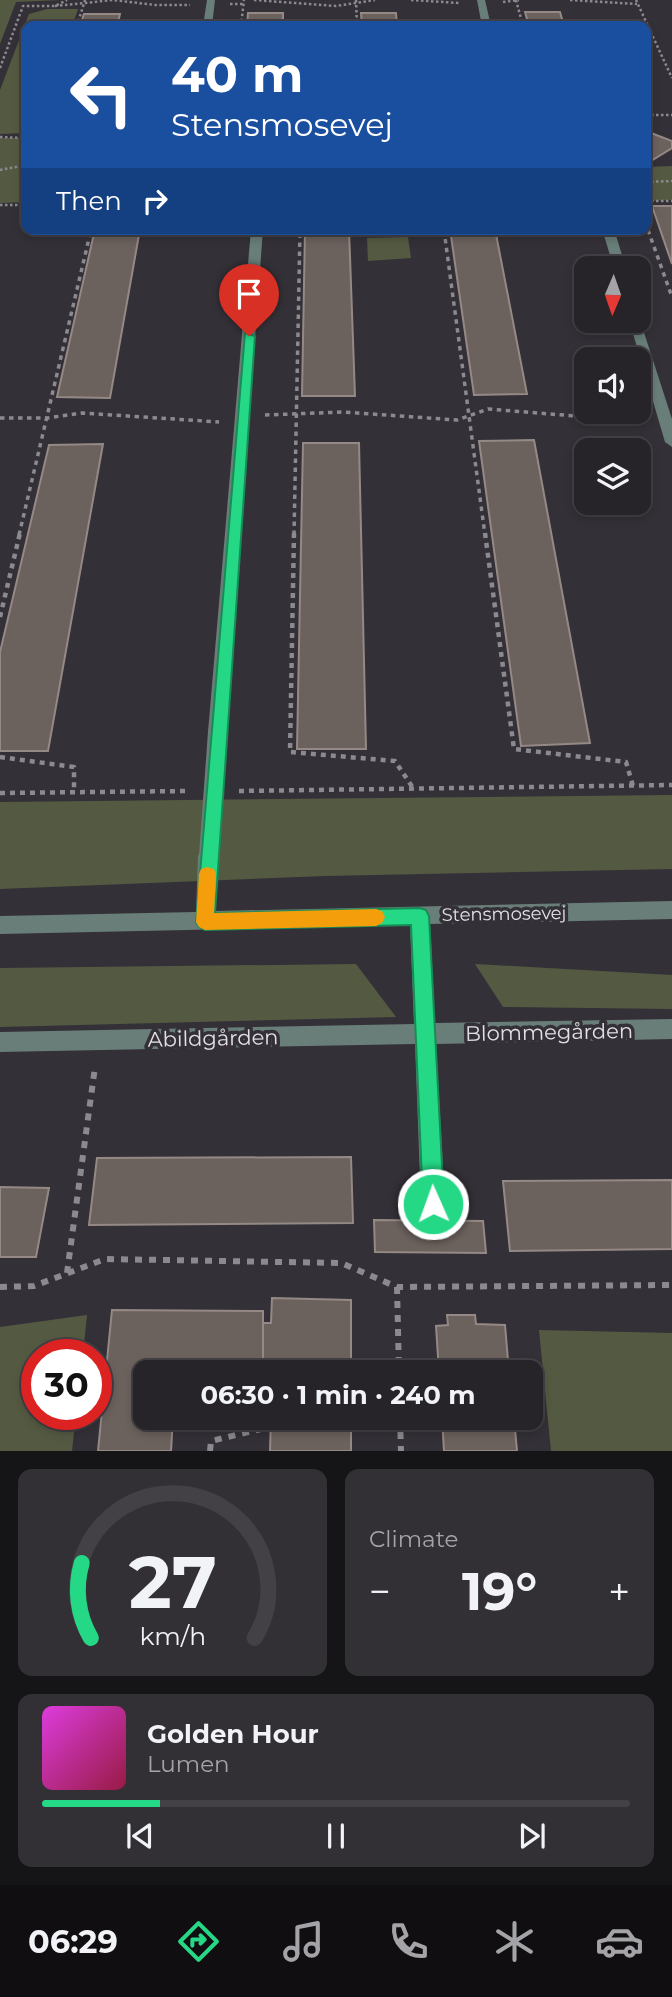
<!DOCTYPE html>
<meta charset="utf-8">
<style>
:root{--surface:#272429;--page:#333035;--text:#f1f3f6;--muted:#a4a4a8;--line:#434146;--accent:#24d886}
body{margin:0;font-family:Montserrat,sans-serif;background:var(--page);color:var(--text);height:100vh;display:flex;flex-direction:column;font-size:26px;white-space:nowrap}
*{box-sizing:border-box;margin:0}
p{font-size:23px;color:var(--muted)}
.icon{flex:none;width:38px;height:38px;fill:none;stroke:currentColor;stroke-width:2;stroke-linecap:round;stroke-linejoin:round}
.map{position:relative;height:1451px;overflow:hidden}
.details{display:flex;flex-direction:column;gap:18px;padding:18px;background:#151417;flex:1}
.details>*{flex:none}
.hud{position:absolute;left:21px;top:21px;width:630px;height:214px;border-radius:14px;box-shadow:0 4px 10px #0003,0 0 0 2px var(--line);background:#1a4fa0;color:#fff;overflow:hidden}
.needle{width:46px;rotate:182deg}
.tools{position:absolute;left:574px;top:256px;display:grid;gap:14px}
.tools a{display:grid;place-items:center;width:77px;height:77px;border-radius:14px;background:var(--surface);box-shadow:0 4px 10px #0003,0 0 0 2px var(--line);font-size:35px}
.speed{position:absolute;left:21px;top:1339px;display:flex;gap:14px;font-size:35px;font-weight:700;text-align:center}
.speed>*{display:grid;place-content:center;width:91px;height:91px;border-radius:50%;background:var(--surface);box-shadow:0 4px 10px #0003,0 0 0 2px var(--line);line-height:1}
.speed .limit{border:10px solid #d22;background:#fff;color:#111}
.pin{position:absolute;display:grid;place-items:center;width:60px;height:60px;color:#fff;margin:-72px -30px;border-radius:50% 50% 50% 0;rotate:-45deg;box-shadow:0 0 7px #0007}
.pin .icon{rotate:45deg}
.me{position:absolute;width:77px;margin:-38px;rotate:358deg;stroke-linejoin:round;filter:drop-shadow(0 0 5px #0008)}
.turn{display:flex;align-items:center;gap:24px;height:147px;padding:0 35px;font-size:32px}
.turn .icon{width:91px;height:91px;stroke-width:2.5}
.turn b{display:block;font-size:49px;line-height:60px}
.then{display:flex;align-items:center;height:66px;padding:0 35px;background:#0003;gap:14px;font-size:26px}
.big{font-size:52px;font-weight:700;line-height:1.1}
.details .card{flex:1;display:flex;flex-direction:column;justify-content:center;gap:10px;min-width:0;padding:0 24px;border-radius:14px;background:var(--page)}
.details .dial{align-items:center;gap:0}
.dial svg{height:182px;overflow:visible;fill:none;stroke:var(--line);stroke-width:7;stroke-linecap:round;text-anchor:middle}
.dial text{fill:var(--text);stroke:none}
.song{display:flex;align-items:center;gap:21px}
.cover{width:84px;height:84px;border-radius:10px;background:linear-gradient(135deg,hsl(300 70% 55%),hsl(340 70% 35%))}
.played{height:7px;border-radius:4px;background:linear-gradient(90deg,var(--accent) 20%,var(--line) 20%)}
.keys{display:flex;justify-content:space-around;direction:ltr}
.heat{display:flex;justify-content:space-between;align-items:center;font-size:38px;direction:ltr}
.details .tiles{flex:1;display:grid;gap:18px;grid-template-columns:1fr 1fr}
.card:last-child{grid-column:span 2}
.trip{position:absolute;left:133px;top:1360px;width:410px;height:70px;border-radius:14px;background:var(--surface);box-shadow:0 4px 10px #0003,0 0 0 2px var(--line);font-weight:700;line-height:70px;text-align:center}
.menu{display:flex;height:112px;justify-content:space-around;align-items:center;background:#100e10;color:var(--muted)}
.menu .icon{width:49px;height:49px}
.menu .selected{color:var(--accent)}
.menu b{font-size:32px;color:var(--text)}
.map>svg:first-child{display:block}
.green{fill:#545a42}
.building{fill:#6b615d;stroke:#948985;stroke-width:2}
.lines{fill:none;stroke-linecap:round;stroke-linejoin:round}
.path-far3{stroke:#8c898f;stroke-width:2.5;stroke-dasharray:2.5 2.5;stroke-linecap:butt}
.path-far2{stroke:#8c898f;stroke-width:3.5;stroke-dasharray:4.5 4.5;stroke-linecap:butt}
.path-far1{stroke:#8c898f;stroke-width:4.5;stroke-dasharray:5 5;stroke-linecap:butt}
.path{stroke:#8c898f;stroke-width:6;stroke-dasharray:7 7;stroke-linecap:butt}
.minor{fill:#697e78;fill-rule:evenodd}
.minor-bridge{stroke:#697e78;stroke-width:18}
.route{fill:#24d886;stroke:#178c57;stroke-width:2}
.slow{fill:#f59e0b}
.labels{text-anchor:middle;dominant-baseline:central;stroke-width:7;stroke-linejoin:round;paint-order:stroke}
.street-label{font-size:18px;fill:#e3e0e5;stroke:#343037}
.near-street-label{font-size:21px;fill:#e3e0e5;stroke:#343037}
</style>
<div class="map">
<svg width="672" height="1451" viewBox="0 0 672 1451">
<rect width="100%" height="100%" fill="#343037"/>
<!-- green -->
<g class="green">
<polygon points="0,0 61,0 16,2 0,44"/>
<polygon points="47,9 78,9 72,26 26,26 26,133 0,134 0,90 29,14"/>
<polygon points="0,138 26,138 26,202 0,203"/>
<polygon points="672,166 672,200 646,201 646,167"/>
<polygon points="408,237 411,258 368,261 367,238"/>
<polygon points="672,795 672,869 325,876 0,889 0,802"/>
<polygon points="356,964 396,1017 0,1027 0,968"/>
<polygon points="475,964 672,975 672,1009 503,1007"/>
<polygon points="87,1315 83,1354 37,1354 37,1414 76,1414 72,1451 0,1451 0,1327"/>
<polygon points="539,1330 672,1333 672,1451 551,1451"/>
</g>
<!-- building -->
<g class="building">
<polygon points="525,12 560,12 564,26 529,26"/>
<polygon points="248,13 283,13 283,26 247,26"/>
<polygon points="361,13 396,13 397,26 362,26"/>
<polygon points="84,14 120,14 117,26 80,26"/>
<polygon points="646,131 672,141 672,148 646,164"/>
<polygon points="652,206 672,206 672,264"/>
<polygon points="95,229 140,229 110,398 57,397"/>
<polygon points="305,229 349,229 355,396 302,396"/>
<polygon points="450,229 495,229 527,394 474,395"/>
<polygon points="534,440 590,743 521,746 479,441"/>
<polygon points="303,443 359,443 366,749 297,749"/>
<polygon points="103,444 48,751 0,751 0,652 49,445"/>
<polygon points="351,1157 353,1223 89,1225 97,1158"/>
<polygon points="672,1180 672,1249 510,1251 503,1181"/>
<polygon points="0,1187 49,1188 36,1257 0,1257"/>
<polygon points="374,1220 483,1221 486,1253 375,1252"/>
<polygon points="272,1298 351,1300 351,1372 263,1372 263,1323 271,1323"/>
<polygon points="112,1310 263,1311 263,1372 145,1372 145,1418 173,1418 171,1451 98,1451"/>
<polygon points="447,1315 475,1315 476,1324 505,1325 509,1372 439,1372 436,1326 448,1325"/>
<polygon points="271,1418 351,1418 351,1451 270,1451"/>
<polygon points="442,1418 514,1418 517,1451 444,1451"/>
</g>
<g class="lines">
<!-- path-far3 -->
<g class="path-far3">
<polyline points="254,0 336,6 375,0"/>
<polyline points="356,0 357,26"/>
<polyline points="411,0 459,3"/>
<polyline points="516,0 523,26"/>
<polyline points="570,0 637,4"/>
<polyline points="636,0 672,78"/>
<polyline points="503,2 519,0"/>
<polyline points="230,4 243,4"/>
<polyline points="55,6 113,0 155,5 190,5"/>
<polyline points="77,26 85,0"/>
<polyline points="241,26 244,0"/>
<polyline points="0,68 23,6 55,6 67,0"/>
<polyline points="646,115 672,115"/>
<polyline points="0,137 26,138"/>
<polyline points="0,170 26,165"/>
<polyline points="646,182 672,181"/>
<polyline points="646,201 672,201"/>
<polyline points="0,205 26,205"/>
<polyline points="646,226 648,232"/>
<polyline points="444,229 444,232"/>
<polyline points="90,232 91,229"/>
<polyline points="300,232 300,229"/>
</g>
<!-- path-far2 -->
<g class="path-far2">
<polyline points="444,230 485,535"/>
<polyline points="648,230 672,297"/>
<polyline points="265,415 343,412 457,420 488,409 600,418 641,417"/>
<polyline points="0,418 47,418 82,413 219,422"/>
<polyline points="19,535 91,230"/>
<polyline points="294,535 300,230"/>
</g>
<!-- path-far1 -->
<g class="path-far1">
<polyline points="294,533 290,752 395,761 413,788"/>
<polyline points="485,533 514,749 626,762 633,786"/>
<polyline points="0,617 20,533"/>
<polyline points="0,757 74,767 74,792"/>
<polyline points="239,791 672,785"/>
<polyline points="0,793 188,791"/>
</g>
<!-- path -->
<g class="path">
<polyline points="67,1273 95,1067"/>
<polyline points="0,1287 34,1286 105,1259 341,1263 397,1287 672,1285"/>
<polyline points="397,1287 399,1372"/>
<polyline points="400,1418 401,1451"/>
<polyline points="210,1451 211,1441 261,1429"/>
</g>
<!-- minor -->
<g class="minor">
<polygon points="207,0 215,0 212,26 203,26"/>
<polygon points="477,0 485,0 491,26 482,26"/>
<polygon points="251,229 263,229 226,732 223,737 211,737 208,732"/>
<polygon points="602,229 614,229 626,268 614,268"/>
<polygon points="639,317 672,419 672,447 665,442 629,320 639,320"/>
<polygon points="208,848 215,850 218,856 215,911 672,901 672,919 430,924 435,1023 672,1019 672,1039 436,1044 445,1204 441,1212 433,1216 425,1212 421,1204 415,1044 0,1052 0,1032 414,1024 410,925 0,934 0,916 196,912 198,856 201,850"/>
</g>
<!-- minor-bridge -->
<polyline class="minor-bridge" points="208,856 217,732"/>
</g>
<!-- route -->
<polygon class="route" points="245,333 255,336 215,913 420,908 426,910 429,916 444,1204 441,1211 433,1214 426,1211 423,1204 411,925 205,930 199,927 196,922"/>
<!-- slow -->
<polygon class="slow" points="207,867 214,869 216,874 214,913 376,909 382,911 385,917 382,923 376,926 205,930 199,927 196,922 199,874 201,869"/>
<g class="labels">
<!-- street labels -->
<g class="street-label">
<text transform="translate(504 914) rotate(-1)">Stensmosevej</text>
</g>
<!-- near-street labels -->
<g class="near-street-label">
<text transform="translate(549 1032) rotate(-1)">Blommegården</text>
<text transform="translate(213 1038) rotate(-1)">Abildgården</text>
</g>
</g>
</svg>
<div class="tools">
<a><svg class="needle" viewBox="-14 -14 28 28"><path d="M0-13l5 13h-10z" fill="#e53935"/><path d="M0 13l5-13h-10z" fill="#a4a4a8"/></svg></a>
<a><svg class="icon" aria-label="sound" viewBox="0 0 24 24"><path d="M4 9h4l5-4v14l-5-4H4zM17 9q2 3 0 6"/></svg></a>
<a><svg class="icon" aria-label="layers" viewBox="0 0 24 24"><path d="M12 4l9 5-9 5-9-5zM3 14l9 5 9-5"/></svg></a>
</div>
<div class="speed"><div class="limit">30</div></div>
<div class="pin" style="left:249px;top:336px;background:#d93025"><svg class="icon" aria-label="arrive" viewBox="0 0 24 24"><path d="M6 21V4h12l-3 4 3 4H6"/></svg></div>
<svg class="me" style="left:433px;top:1204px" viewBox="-20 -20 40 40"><circle r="17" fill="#24d886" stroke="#fff" stroke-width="3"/><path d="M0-11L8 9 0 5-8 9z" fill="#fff"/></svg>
<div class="trip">06:30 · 1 min · 240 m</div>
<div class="hud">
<div class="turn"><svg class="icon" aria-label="left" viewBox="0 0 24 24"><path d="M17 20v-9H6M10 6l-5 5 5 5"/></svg><div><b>40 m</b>Stensmosevej</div></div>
<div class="then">Then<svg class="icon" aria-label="right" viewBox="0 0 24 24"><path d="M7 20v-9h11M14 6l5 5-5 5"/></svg></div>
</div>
</div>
<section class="details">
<div class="tiles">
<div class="card dial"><svg viewBox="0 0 100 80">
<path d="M14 69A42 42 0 1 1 86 69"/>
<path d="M14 69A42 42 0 0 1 10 36" stroke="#24d886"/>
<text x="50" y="56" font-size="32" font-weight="700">27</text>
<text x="50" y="72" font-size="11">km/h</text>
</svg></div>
<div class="card"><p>Climate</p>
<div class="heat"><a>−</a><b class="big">19°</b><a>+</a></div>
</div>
<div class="card">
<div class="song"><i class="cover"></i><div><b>Golden Hour</b><p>Lumen</p></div></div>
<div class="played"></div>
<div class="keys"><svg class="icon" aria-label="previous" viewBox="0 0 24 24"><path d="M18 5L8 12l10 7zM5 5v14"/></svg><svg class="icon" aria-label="pause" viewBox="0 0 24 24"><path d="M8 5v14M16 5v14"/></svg><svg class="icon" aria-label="next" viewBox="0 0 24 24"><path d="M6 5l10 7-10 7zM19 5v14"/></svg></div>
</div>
</div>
</section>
<nav class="menu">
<b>06:29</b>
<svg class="icon selected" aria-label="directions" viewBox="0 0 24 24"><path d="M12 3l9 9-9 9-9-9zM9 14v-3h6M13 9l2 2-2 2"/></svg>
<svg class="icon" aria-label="music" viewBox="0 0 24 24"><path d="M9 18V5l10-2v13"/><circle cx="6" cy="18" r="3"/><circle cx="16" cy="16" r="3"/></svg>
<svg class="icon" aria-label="phone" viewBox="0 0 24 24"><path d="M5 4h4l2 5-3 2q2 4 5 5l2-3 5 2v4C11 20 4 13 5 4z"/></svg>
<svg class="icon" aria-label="climate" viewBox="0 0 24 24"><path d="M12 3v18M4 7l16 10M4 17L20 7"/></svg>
<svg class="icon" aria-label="car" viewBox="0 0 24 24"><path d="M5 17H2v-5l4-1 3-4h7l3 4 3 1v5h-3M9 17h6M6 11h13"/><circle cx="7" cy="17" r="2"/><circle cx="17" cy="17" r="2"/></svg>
</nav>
